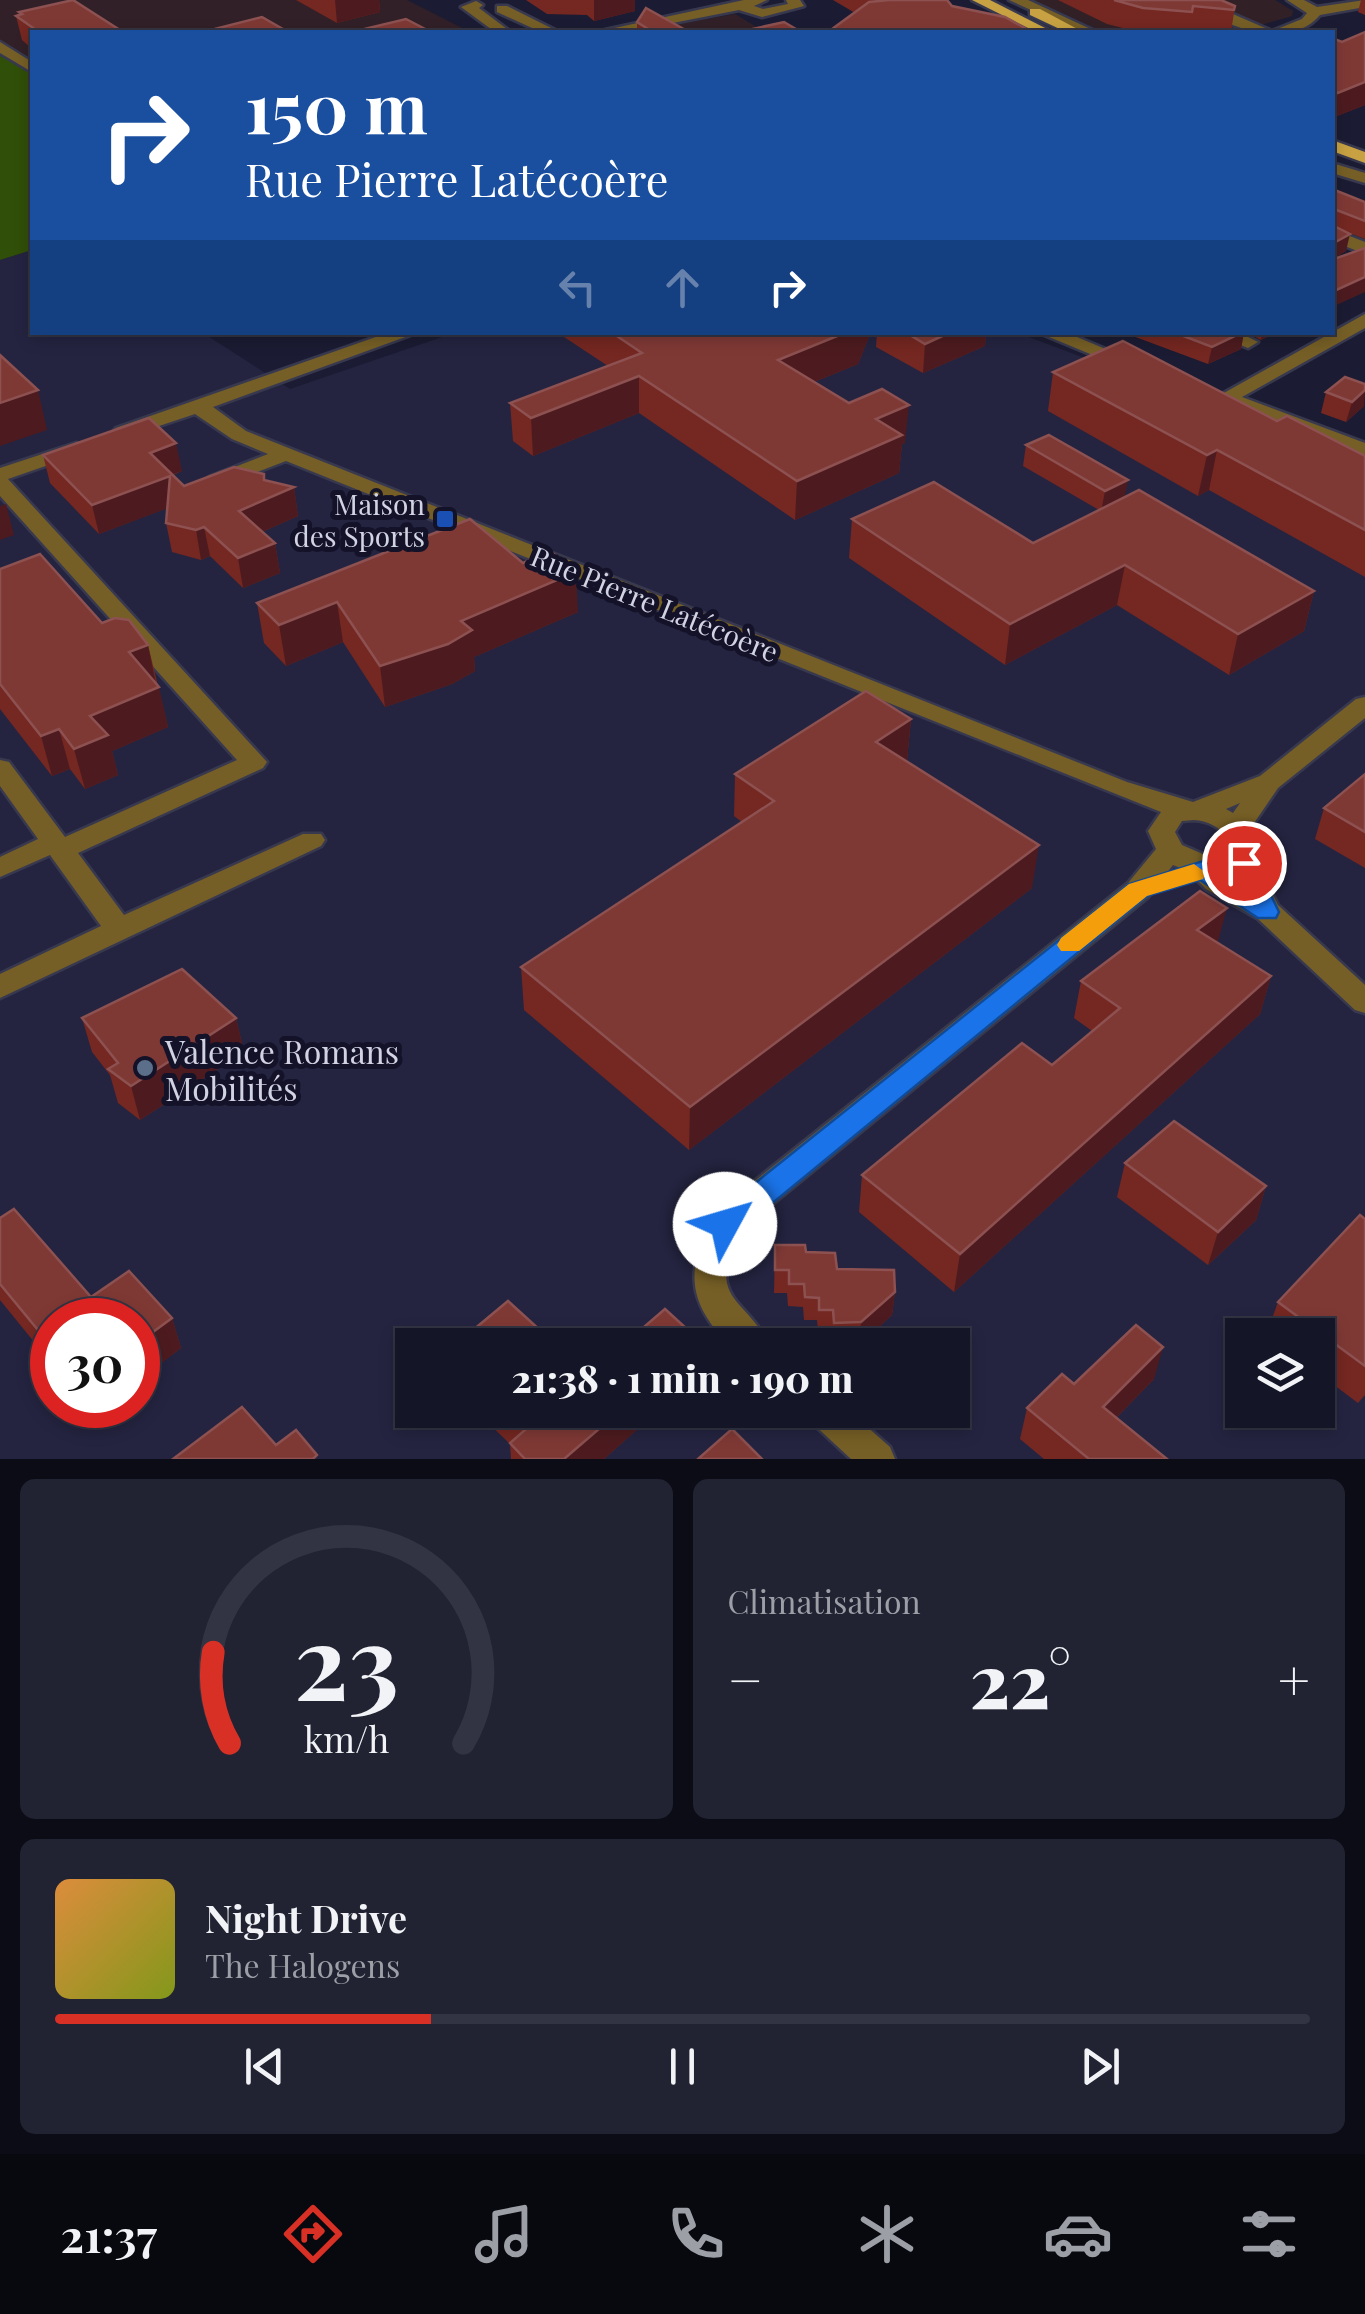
<!DOCTYPE html>
<html lang="fr">
<meta charset="utf-8">
<style>
:root{--surface:#141526;--page:#212232;--text:#f1f3f6;--muted:#9d9fa7;--line:#333443;--accent:#d93025}
body{margin:0;font-family:"Playfair Display",serif;background:var(--page);color:var(--text);height:100vh;display:flex;flex-direction:column;font-size:38px;white-space:nowrap}
*{box-sizing:border-box;margin:0}
p{font-size:32px;color:var(--muted)}
.icon{flex:none;width:55px;height:55px;fill:none;stroke:currentColor;stroke-width:2;stroke-linecap:round;stroke-linejoin:round}
.map{position:relative;height:1459px;overflow:hidden}
.side{display:flex;flex-direction:column;gap:20px;padding:20px;background:#0b0c15;flex:1}
.side>*{flex:none}
.hud{position:absolute;left:30px;top:30px;width:1305px;height:305px;border-radius:0px;box-shadow:0 5px 15px #0003,0 0 0 2px var(--line);background:#1a4fa0;color:#fff;overflow:hidden}
.tools{position:absolute;left:1225px;top:1318px;display:grid;gap:20px}
.tools a{display:grid;place-items:center;width:110px;height:110px;border-radius:0px;background:var(--surface);box-shadow:0 5px 15px #0003,0 0 0 2px var(--line);font-size:50px}
.speed{position:absolute;left:30px;top:1298px;display:flex;gap:20px;font-size:50px;font-weight:700;text-align:center}
.speed>*{display:grid;place-content:center;width:130px;height:130px;border-radius:50%;background:var(--surface);box-shadow:0 5px 15px #0003,0 0 0 2px var(--line);line-height:1}
.speed .limit{border:15px solid #d22;background:#fff;color:#111}
.pin{position:absolute;display:grid;place-items:center;width:85px;height:85px;color:#fff;margin:-42px;border:5px solid #fff;border-radius:50%;box-shadow:0 2px 10px #0007}
.me{position:absolute;width:110px;margin:-55px;rotate:51deg;stroke-linejoin:round;filter:drop-shadow(0 0 8px #0008)}
.turn{display:flex;align-items:center;gap:35px;height:210px;padding:0 50px;font-size:45px}
.turn .icon{width:130px;height:130px;stroke-width:2.5}
.turn b{display:block;font-size:70px;line-height:85px}
.lanes{display:flex;align-items:center;height:95px;padding:0 50px;background:#0003;justify-content:center;gap:50px;direction:ltr}
.lanes .off{opacity:.35}
.big{font-size:75px;font-weight:800;line-height:1.1}
.side .card{flex:1;display:flex;flex-direction:column;justify-content:center;gap:15px;min-width:0;padding:0 35px;border-radius:15px;background:var(--page)}
.side .dial{align-items:center;gap:0}
.dial svg{height:260px;overflow:visible;fill:none;stroke:var(--line);stroke-width:7;stroke-linecap:round;text-anchor:middle}
.dial text{fill:var(--text);stroke:none}
.song{display:flex;align-items:center;gap:30px}
.cover{width:120px;height:120px;border-radius:15px;background:linear-gradient(135deg,hsl(30 70% 55%),hsl(70 70% 35%))}
.played{height:10px;border-radius:5px;background:linear-gradient(90deg,var(--accent) 30%,var(--line) 30%)}
.keys{display:flex;justify-content:space-around;direction:ltr}
.heat{display:flex;justify-content:space-between;align-items:center;font-size:55px;direction:ltr}
.side .tiles{flex:1;display:grid;gap:20px;grid-template-columns:1fr 1fr}
.card:last-child{grid-column:span 2}
.trip{position:absolute;left:395px;top:1328px;width:575px;height:100px;border-radius:0px;background:var(--surface);box-shadow:0 5px 15px #0003,0 0 0 2px var(--line);font-weight:800;line-height:100px;text-align:center}
.tab-bar{display:flex;height:160px;justify-content:space-around;align-items:center;background:#08080f;color:var(--muted)}
.tab-bar .icon{width:70px;height:70px}
.tab-bar .current{color:var(--accent)}
.tab-bar b{font-size:45px;color:var(--text)}
.map>svg:first-child{display:block}
.commercial{fill:#322027}
.built{fill:#242441;fill-rule:evenodd}
.education{fill:#312027}
.green{fill:#304f08}
.lines{fill:none;stroke-linecap:round;stroke-linejoin:round}
.minor-casing{stroke:#38394f;stroke-width:5}
.major-casing{stroke:#38394f;stroke-width:5}
.minor{fill:#765f26;fill-rule:evenodd}
.major{fill:#c8a242;fill-rule:evenodd}
.wall{fill:#752721}
.shaded-wall{fill:#4d1b1f}
.building{fill:#7f3935;stroke:#8c5150;stroke-width:2.5}
.route{fill:#1a73e8;stroke:#114b97;stroke-width:2.5}
.slow{fill:#f59e0b}
.transit-dot{fill:#1a4fb4;stroke:#131229;stroke-width:4}
.service-dot{fill:#5c6f8a;stroke:#131229;stroke-width:4}
.labels{text-anchor:middle;dominant-baseline:central;stroke-width:10;stroke-linejoin:round;paint-order:stroke}
.poi-label{font-size:28px;fill:#d1d2e2;stroke:#131229;text-anchor:end}
.street-label{font-size:28px;fill:#d1d2e2;stroke:#131229}
.near-poi-label{font-size:32px;fill:#d1d2e2;stroke:#131229;text-anchor:start}
</style>
<div class="map">
<svg width="1365" height="1459" viewBox="0 0 1365 1459">
<rect width="100%" height="100%" fill="#1b1c33"/>
<!-- commercial -->
<polygon class="commercial" points="1033,0 1275,0 1293,11 1292,16 1237,32 1103,32"/>
<!-- built -->
<path class="built" d="M32 250V332L203 333 290 389 454 333H1018L1365 463V1459H0V260ZM52 1320H138V1405H52ZM1242 1335H1318V1410H1242ZM412 1345H952V1410H412Z"/>
<!-- education -->
<g class="education">
<polygon points="0,0 407,0 470,32 32,32 32,74 0,51"/>
<polygon points="735,14 765,32 632,32"/>
</g>
<!-- green -->
<polygon class="green" points="0,51 32,74 32,250 0,260"/>
<g class="lines">
<!-- minor casing -->
<g class="minor-casing">
<g id="minor">
<polygon points="744,0 767,0 754,6 763,9 788,4 786,0 800,0 804,6 762,17 739,10 627,32 596,32"/>
<polygon points="1009,0 1028,0 1097,32 1079,32"/>
<path d="M1287 0H1304L1317 7 1365 0V7L1320 15C1294 47 1235 32 1207 11L1219 8 1272 31 1302 19 1307 13Z"/>
<polygon points="476,1 483,5 479,8 511,32 495,32 461,7"/>
<polygon points="497,6 507,6 559,32 541,32 497,12"/>
<polygon points="0,42 32,62 32,72 0,53"/>
<polygon points="1332,163 1365,173 1365,183 1332,173"/>
<polygon points="1332,229 1365,242 1365,254 1332,241"/>
<polygon points="1365,314 1365,328 1242,397 1365,443 1365,456 1215,398"/>
<path d="M390 332H419L213 407 246 431 1127 782 1193 802 1260 776 1356 699 1365 697V718L1278 788 1250 829 1254 837 1252 853 1278 905 1365 985V1013L1355 1010 1257 918 1206 889 1188 871 1173 865 1148 897 737 1233C707 1303 746 1296 769 1345H729C685 1300 687 1268 713 1214L1128 883 1156 849 1148 831 1161 812 286 461 223 485H209L205 481 209 477 268 454 232 439 195 414 123 438 113 432 116 428ZM1240 803 1233 813 1226 809ZM1194 820C1208 821 1218 826 1228 838L1226 849 1205 855 1182 845 1175 832 1182 821ZM1233 868 1240 883 1222 872Z"/>
<polygon points="1037,332 1065,332 1141,364 1138,368 1124,368"/>
<polygon points="1208,332 1238,332 1258,342 1248,348"/>
<polygon points="76,443 83,445 86,449 83,453 8,479 267,762 263,768 78,853 124,915 303,834 321,834 325,840 321,846 0,998 0,974 101,926 50,855 0,877 0,857 38,839 0,786 0,760 9,762 65,837 237,760 0,496 0,468"/>
<polygon points="805,1410 848,1410 890,1447 895,1459 851,1459 810,1421"/>
</g>
</g>
<!-- major casing -->
<g class="major-casing">
<g id="major">
<polygon points="972,0 990,0 1053,32 1036,32"/>
<polygon points="1030,9 1040,9 1083,32 1066,32 1030,15"/>
<polygon points="1332,140 1365,152 1365,163 1332,151"/>
</g>
</g>
<!-- minor -->
<use href="#minor" class="minor"/>
<!-- major -->
<use href="#major" class="major"/>
</g>
<!-- wall -->
<g class="wall">
<polygon points="296,0 379,0 380,12 337,23"/>
<polygon points="526,0 635,0 635,11 594,21 587,15 547,14"/>
<polygon points="833,0 947,0 855,13"/>
<polygon points="1058,0 1221,0 1235,6 1231,32 1189,30 1188,32 1139,32 1107,24"/>
<polygon points="1361,0 1365,0 1365,15 1358,12"/>
<polygon points="19,12 123,32 32,32 32,49 22,40 16,16 20,15"/>
<polygon points="637,22 689,32 637,32"/>
<polygon points="1332,38 1342,42 1365,105 1332,118"/>
<polygon points="1332,189 1365,202 1365,239 1344,231 1346,251 1334,258 1332,307"/>
<polygon points="561,332 871,332 858,364 814,382 905,443 902,444 899,473 795,520 639,413 533,456 513,441 510,403 608,366 561,335"/>
<polygon points="877,332 986,332 985,346 923,373 876,347"/>
<polygon points="1122,332 1244,332 1241,349 1208,364"/>
<polygon points="1246,332 1277,332 1261,340"/>
<polygon points="1053,372 1277,421 1365,456 1365,577 1209,490 1198,496 1048,411"/>
<polygon points="1326,392 1364,406 1346,422 1321,413"/>
<polygon points="1026,445 1125,497 1314,591 1304,631 1229,675 1117,605 1005,665 849,558 852,519 1033,543 1099,510 1023,466"/>
<polygon points="43,455 182,471 173,475 184,486 265,480 294,487 298,516 262,532 275,543 280,573 243,588 210,556 201,560 172,552 166,523 167,508 99,534 50,483"/>
<polygon points="470,519 578,612 474,657 475,671 452,684 385,707 343,642 286,666 264,643 257,603"/>
<polygon points="0,569 102,623 148,645 168,727 112,751 118,775 85,789 70,769 52,776 0,709"/>
<polygon points="911,719 907,761 1032,888 689,1150 524,1010 521,967 742,822 734,816 735,774"/>
<polygon points="1365,774 1365,868 1315,839 1324,808"/>
<polygon points="1218,943 1271,976 1260,1014 954,1292 859,1212 862,1175 1052,1065 1092,1031 1074,1018 1081,981"/>
<polygon points="82,1018 236,1018 244,1052 140,1120 118,1103 110,1075 92,1052"/>
<polygon points="1125,1163 1266,1186 1256,1220 1208,1265 1117,1197"/>
<polygon points="14,1209 91,1297 129,1271 172,1318 181,1348 144,1376 138,1369 138,1320 52,1320 52,1364 0,1300 0,1218"/>
<polygon points="1365,1219 1365,1395 1358,1403 1318,1373 1318,1335 1266,1335 1278,1302"/>
<polygon points="775,1245 806,1252 837,1269 895,1292 892,1315 859,1345 832,1345 831,1333 818,1332 817,1320 804,1320 803,1307 788,1306 787,1293 774,1293"/>
<polygon points="1154,1379 1116,1418 1167,1459 1044,1459 1020,1439 1027,1408 1074,1384"/>
<polygon points="483,1410 659,1410 604,1459 511,1459 510,1444 484,1419"/>
</g>
<!-- shaded-wall -->
<g class="shaded-wall">
<polygon points="335,0 379,0 380,12 337,23"/>
<polygon points="594,0 635,0 635,11 594,21"/>
<polygon points="1365,82 1365,105 1332,118 1338,93"/>
<polygon points="1350,234 1346,251 1332,259 1332,244"/>
<polygon points="1365,277 1365,292 1332,307 1332,292"/>
<polygon points="847,332 871,332 858,364 777,397 778,360"/>
<polygon points="951,332 986,332 985,346 923,373 925,344"/>
<polygon points="1244,332 1241,349 1208,364 1212,347"/>
<polygon points="1262,332 1277,332 1261,340"/>
<polygon points="639,376 639,413 533,456 531,418"/>
<polygon points="38,390 47,430 0,446 0,403"/>
<polygon points="1365,390 1364,406 1346,422 1352,402"/>
<polygon points="909,405 905,443 902,444 899,473 795,520 797,481 876,419"/>
<polygon points="176,443 182,471 155,481 150,453"/>
<polygon points="1217,450 1209,490 1198,496 1207,455"/>
<polygon points="170,476 176,505 99,534 92,505"/>
<polygon points="1128,480 1124,501 1101,512 1105,491"/>
<polygon points="294,487 298,516 244,540 239,511"/>
<polygon points="6,504 14,535 0,540 0,506"/>
<polygon points="204,527 210,556 201,560 196,530"/>
<polygon points="275,543 280,573 243,588 238,558"/>
<polygon points="1125,565 1117,605 1005,665 1010,624"/>
<polygon points="576,572 578,612 474,657 475,671 452,684 385,707 380,666 461,621"/>
<polygon points="1314,591 1304,631 1229,675 1238,634"/>
<polygon points="337,602 343,642 286,666 279,625"/>
<polygon points="148,645 156,684 129,652"/>
<polygon points="159,687 168,727 112,751 118,775 85,789 74,749 90,716"/>
<polygon points="911,719 907,761 876,742"/>
<polygon points="59,729 70,769 52,776 41,736"/>
<polygon points="1039,845 1032,888 689,1150 690,1107"/>
<polygon points="1227,908 1217,945 1197,930"/>
<polygon points="1271,976 1260,1014 954,1292 960,1254"/>
<polygon points="236,1018 244,1052 140,1120 131,1086"/>
<polygon points="1266,1186 1256,1220 1208,1265 1218,1232"/>
<polygon points="895,1292 892,1315 859,1345 861,1322"/>
<polygon points="172,1318 181,1348 144,1376 138,1357 138,1343"/>
<polygon points="541,1331 542,1345 524,1345"/>
<polygon points="1163,1347 1154,1379 1095,1439 1103,1407"/>
<polygon points="621,1410 659,1410 604,1459 564,1459"/>
</g>
<!-- building -->
<g class="building">
<polygon points="73,0 123,32 39,32 16,16 22,14 19,12"/>
<polygon points="889,0 947,0 952,6 1005,17 1032,32 828,32 869,2"/>
<polygon points="1114,0 1221,0 1235,6 1234,10 1193,6 1192,12 1143,8"/>
<polygon points="646,8 689,32 653,32 637,22"/>
<polygon points="262,17 288,32 203,32"/>
<polygon points="406,19 431,32 352,32"/>
<polygon points="784,22 801,32 739,32"/>
<polygon points="1365,32 1365,82 1338,93 1332,91 1332,38 1342,42"/>
<polygon points="1332,189 1365,202 1365,221 1334,209 1332,220"/>
<polygon points="1332,225 1350,234 1332,244"/>
<polygon points="1332,247 1334,259 1365,248 1365,277 1332,292"/>
<polygon points="611,332 847,332 778,360 849,403 882,389 909,405 876,419 902,435 797,481 639,376 531,418 510,403 642,353"/>
<polygon points="905,332 951,332 925,344"/>
<polygon points="1173,332 1243,332 1212,347"/>
<polygon points="1123,341 1277,421 1287,416 1365,456 1365,530 1217,450 1207,455 1053,372"/>
<polygon points="0,355 38,390 0,403"/>
<polygon points="1345,377 1365,384 1365,390 1352,402 1326,392"/>
<polygon points="149,418 176,443 150,453 184,486 234,467 264,474 264,480 294,487 239,511 275,543 238,558 204,527 196,530 166,523 170,476 92,505 43,455"/>
<polygon points="1049,435 1128,480 1105,491 1026,445"/>
<polygon points="934,482 1033,543 1139,490 1314,591 1238,634 1125,565 1010,624 852,519"/>
<polygon points="470,519 523,563 550,551 576,572 461,621 472,630 448,644 380,666 337,602 279,625 257,603"/>
<polygon points="40,554 102,623 115,618 129,620 148,645 129,652 159,687 90,716 108,735 74,749 59,729 41,736 0,684 0,569"/>
<polygon points="866,691 911,719 876,742 1039,845 690,1107 521,967 774,801 735,774"/>
<polygon points="1365,774 1365,832 1324,808"/>
<polygon points="1200,891 1227,908 1197,930 1271,976 960,1254 862,1175 1022,1043 1052,1065 1120,1008 1081,981"/>
<polygon points="182,969 236,1018 131,1086 108,1069 118,1063 82,1018"/>
<polygon points="1174,1121 1266,1186 1218,1232 1125,1163"/>
<polygon points="14,1209 91,1297 129,1271 172,1318 138,1343 138,1320 52,1320 52,1347 0,1284 0,1218"/>
<polygon points="1360,1215 1365,1219 1365,1366 1278,1302"/>
<polygon points="775,1245 805,1245 806,1252 835,1253 837,1269 894,1270 895,1292 861,1322 834,1323 833,1310 819,1310 819,1298 805,1297 804,1284 789,1284 789,1270 775,1270"/>
<polygon points="508,1301 541,1331 525,1345 455,1345"/>
<polygon points="665,1309 700,1341 695,1345 623,1345"/>
<polygon points="1136,1325 1163,1347 1103,1407 1167,1459 1089,1459 1027,1408 1062,1374 1074,1384"/>
<polygon points="242,1407 276,1445 296,1430 317,1455 313,1459 173,1459"/>
<polygon points="505,1410 621,1410 564,1459 525,1459 510,1443 525,1430"/>
<polygon points="732,1429 762,1459 698,1459"/>
</g>
<!-- route -->
<polygon class="route" points="1244,855 1253,857 1279,912 1276,918 1258,918 1200,880 1147,896 736,1233 725,1236 715,1233 710,1224 715,1215 1129,884 1203,861 1241,883 1232,863"/>
<!-- slow -->
<polygon class="slow" points="1194,864 1206,873 1203,879 1147,896 1079,951 1061,951 1057,945 1061,938 1129,884"/>
<!-- markers -->
<rect class="transit-dot" x="435" y="509" width="20" height="20" rx="5"/>
<circle class="service-dot" cx="145" cy="1068" r="10"/>
<g class="labels">
<!-- poi labels -->
<g class="poi-label">
<text x="425" y="503">Maison<tspan x="425" dy="32">des Sports</tspan></text>
</g>
<!-- street labels -->
<g class="street-label">
<text transform="translate(655 603) rotate(22)">Rue Pierre Latécoère</text>
</g>
<!-- near-poi labels -->
<g class="near-poi-label">
<text x="165" y="1050">Valence Romans<tspan x="165" dy="37">Mobilités</tspan></text>
</g>
</g>
</svg>
<div class="tools">
<a><svg class="icon" aria-label="layers" viewBox="0 0 24 24"><path d="M12 4l9 5-9 5-9-5zM3 14l9 5 9-5"/></svg></a>
</div>
<div class="speed"><div class="limit">30</div></div>
<div class="pin" style="left:1244px;top:863px;background:#d93025"><svg class="icon" aria-label="arrive" viewBox="0 0 24 24"><path d="M6 21V4h12l-3 4 3 4H6"/></svg></div>
<svg class="me" style="left:725px;top:1224px" viewBox="-20 -20 40 40"><circle r="19" fill="#fff"/><path d="M0-13L10 11 0 6-10 11z" fill="#1a73e8"/></svg>
<div class="trip">21:38 · 1 min · 190 m</div>
<div class="hud">
<div class="turn"><svg class="icon" aria-label="right" viewBox="0 0 24 24"><path d="M7 20v-9h11M14 6l5 5-5 5"/></svg><div><b>150 m</b>Rue Pierre Latécoère</div></div>
<div class="lanes"><svg class="icon off" aria-label="left" viewBox="0 0 24 24"><path d="M17 20v-9H6M10 6l-5 5 5 5"/></svg><svg class="icon off" aria-label="ahead" viewBox="0 0 24 24"><path d="M12 20V5M6 11l6-6 6 6"/></svg><svg class="icon" aria-label="right" viewBox="0 0 24 24"><path d="M7 20v-9h11M14 6l5 5-5 5"/></svg></div>
</div>
</div>
<section class="side">
<div class="tiles">
<div class="card dial"><svg viewBox="0 0 100 80">
<path d="M14 69A42 42 0 1 1 86 69"/>
<path d="M14 69A42 42 0 0 1 9 41" stroke="#d93025"/>
<text x="50" y="56" font-size="32" font-weight="700">23</text>
<text x="50" y="72" font-size="11">km/h</text>
</svg></div>
<div class="card"><p>Climatisation</p>
<div class="heat"><a>−</a><b class="big">22°</b><a>+</a></div>
</div>
<div class="card">
<div class="song"><i class="cover"></i><div><b>Night Drive</b><p>The Halogens</p></div></div>
<div class="played"></div>
<div class="keys"><svg class="icon" aria-label="previous" viewBox="0 0 24 24"><path d="M18 5L8 12l10 7zM5 5v14"/></svg><svg class="icon" aria-label="pause" viewBox="0 0 24 24"><path d="M8 5v14M16 5v14"/></svg><svg class="icon" aria-label="next" viewBox="0 0 24 24"><path d="M6 5l10 7-10 7zM19 5v14"/></svg></div>
</div>
</div>
</section>
<nav class="tab-bar">
<b>21:37</b>
<svg class="icon current" aria-label="directions" viewBox="0 0 24 24"><path d="M12 3l9 9-9 9-9-9zM9 14v-3h6M13 9l2 2-2 2"/></svg>
<svg class="icon" aria-label="music" viewBox="0 0 24 24"><path d="M9 18V5l10-2v13"/><circle cx="6" cy="18" r="3"/><circle cx="16" cy="16" r="3"/></svg>
<svg class="icon" aria-label="phone" viewBox="0 0 24 24"><path d="M5 4h4l2 5-3 2q2 4 5 5l2-3 5 2v4C11 20 4 13 5 4z"/></svg>
<svg class="icon" aria-label="climate" viewBox="0 0 24 24"><path d="M12 3v18M4 7l16 10M4 17L20 7"/></svg>
<svg class="icon" aria-label="car" viewBox="0 0 24 24"><path d="M5 17H2v-5l4-1 3-4h7l3 4 3 1v5h-3M9 17h6M6 11h13"/><circle cx="7" cy="17" r="2"/><circle cx="17" cy="17" r="2"/></svg>
<svg class="icon" aria-label="filters" viewBox="0 0 24 24"><path d="M4 7h16M4 17h16"/><circle cx="9" cy="7" r="2"/><circle cx="15" cy="17" r="2"/></svg>
</nav>
